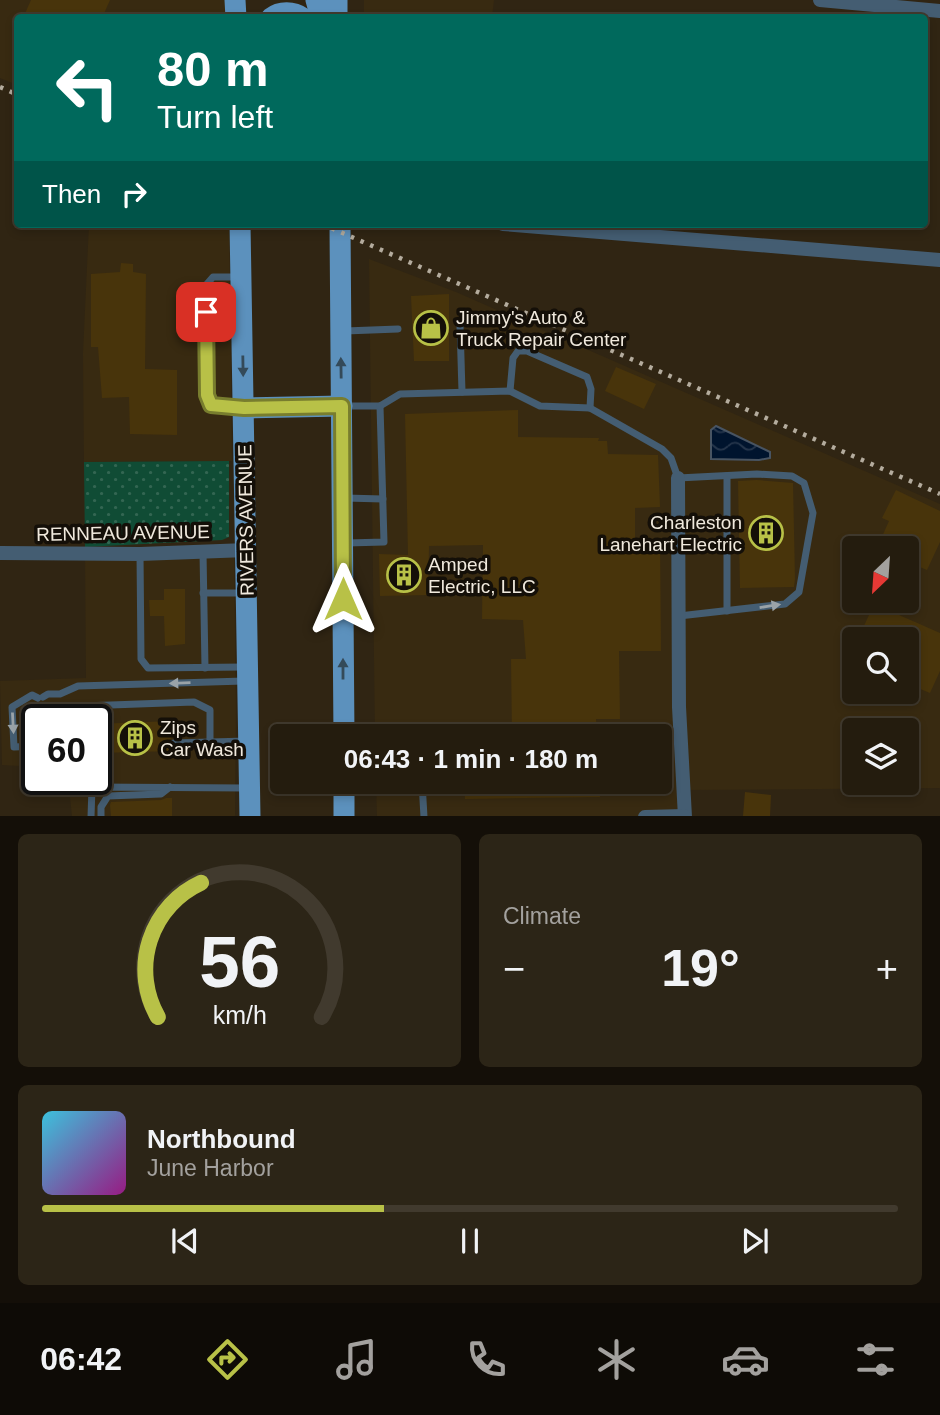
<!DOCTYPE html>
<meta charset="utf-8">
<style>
:root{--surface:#241c0e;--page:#2c2517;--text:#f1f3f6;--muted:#a3a19e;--line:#413a2e;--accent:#b8c147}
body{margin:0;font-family:Arial,sans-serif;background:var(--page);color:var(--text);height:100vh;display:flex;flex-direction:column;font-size:26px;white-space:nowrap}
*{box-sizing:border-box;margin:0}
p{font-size:23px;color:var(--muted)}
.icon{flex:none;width:38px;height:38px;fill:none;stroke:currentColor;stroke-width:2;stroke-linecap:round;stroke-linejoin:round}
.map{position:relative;height:816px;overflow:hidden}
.drawer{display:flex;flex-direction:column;gap:18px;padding:18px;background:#140f08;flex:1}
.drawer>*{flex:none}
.banner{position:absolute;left:14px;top:14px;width:914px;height:214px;border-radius:7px;box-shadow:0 4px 10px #0003,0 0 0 2px var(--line);background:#00695c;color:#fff;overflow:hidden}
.needle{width:46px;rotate:205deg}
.fabs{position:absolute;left:842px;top:536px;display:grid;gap:14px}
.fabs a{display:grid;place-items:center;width:77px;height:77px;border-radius:7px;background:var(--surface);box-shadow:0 4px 10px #0003,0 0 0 2px var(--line);font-size:35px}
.speed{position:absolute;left:21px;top:704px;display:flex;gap:14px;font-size:35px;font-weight:700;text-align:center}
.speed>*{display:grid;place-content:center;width:91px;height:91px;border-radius:50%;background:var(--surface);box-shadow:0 4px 10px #0003,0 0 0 2px var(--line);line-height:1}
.speed .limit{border:4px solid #111;border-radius:10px;background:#fff;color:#111}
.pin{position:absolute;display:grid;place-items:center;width:60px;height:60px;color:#fff;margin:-30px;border-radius:14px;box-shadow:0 4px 10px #0006}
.me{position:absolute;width:77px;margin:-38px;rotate:0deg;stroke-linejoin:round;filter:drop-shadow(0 0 5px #0008)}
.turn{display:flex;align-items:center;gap:24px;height:147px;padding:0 28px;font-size:32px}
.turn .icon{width:91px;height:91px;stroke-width:2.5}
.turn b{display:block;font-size:49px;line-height:60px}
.then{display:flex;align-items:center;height:66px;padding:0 28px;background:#0003;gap:14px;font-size:26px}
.big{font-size:52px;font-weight:600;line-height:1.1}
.drawer .tile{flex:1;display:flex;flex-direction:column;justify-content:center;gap:10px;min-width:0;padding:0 24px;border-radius:10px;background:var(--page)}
.drawer .dial{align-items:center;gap:0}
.dial svg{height:182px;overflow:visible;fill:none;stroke:var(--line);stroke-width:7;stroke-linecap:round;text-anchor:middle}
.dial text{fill:var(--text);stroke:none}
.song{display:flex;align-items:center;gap:21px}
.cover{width:84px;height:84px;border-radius:10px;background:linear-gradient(135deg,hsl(190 70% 55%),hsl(310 70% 35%))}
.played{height:7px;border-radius:4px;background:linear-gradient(90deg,var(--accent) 40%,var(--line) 40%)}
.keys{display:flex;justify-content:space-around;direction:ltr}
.heat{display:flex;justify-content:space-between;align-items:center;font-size:38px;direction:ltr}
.drawer .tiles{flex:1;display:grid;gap:18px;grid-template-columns:1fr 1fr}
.tile:last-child{grid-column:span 2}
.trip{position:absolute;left:270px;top:724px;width:402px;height:70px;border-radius:7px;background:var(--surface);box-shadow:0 4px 10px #0003,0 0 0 2px var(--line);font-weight:600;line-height:70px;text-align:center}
.tab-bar{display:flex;height:112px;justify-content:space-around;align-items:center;background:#0e0b06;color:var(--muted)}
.tab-bar .icon{width:49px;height:49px}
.tab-bar .selected{color:var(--accent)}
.tab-bar b{font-size:32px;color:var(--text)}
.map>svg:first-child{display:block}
.built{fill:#382a11;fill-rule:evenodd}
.grass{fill:url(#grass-dots)}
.water{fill:url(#water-waves);stroke:#485462;stroke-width:2}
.building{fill:#48340b}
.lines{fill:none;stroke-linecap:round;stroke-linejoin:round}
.lane{stroke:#445d72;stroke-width:7}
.street{stroke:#445d72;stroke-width:14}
.primary{stroke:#5c91bd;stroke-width:21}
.rail{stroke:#b4ac9e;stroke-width:4.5;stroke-dasharray:3.5 7;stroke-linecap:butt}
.oneway{fill:#344a59}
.oneway2{fill:#9aa3a8}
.route-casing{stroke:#787d2e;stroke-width:18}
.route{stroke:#b8c147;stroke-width:12}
.labels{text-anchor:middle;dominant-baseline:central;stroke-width:7;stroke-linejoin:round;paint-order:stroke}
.poi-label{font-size:19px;fill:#f0e9dd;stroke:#140f08;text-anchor:start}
.street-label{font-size:19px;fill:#f0e9dd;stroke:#140f08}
</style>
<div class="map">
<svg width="940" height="817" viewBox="0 0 940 817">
<defs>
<pattern id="grass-dots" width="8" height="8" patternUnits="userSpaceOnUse" patternTransform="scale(1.75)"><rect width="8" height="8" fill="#104c35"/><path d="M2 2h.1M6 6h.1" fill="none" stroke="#336652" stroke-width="1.8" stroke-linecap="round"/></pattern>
<pattern id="water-waves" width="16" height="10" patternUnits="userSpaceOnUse" patternTransform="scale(1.75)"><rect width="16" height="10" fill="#00142e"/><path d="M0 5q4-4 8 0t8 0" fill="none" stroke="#26364c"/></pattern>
</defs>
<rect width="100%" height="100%" fill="#302513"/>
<!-- built -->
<g class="built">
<polygon points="0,0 226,0 226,17 18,18 17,85 0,78"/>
<polygon points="364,0 494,0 492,17 364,18"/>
<polygon points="89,224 229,224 232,461 84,462 83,353"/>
<path d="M369 259 456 292 940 504V788L684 790 685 816H377L376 782H660V737H375ZM854 548H906V600H854ZM854 639H906V691H854ZM854 730H906V782H854Z"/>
<polygon points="234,550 236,706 235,816 72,816 68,779 96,779 96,719 37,719 37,767 2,765 0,681 86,678 85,554"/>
</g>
<!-- grass -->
<polygon class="grass" points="229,461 229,537 222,540 85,547 84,462"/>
<!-- water -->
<polygon class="water" points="716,426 770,452 770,458 759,460 711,459 711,430"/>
<!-- building -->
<g class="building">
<polygon points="31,0 110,0 102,18 23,18"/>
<polygon points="121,263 133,264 133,272 146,274 145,369 177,370 177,435 130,434 129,397 102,398 98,347 91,347 91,274 120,272"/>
<polygon points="449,294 449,361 414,361 411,296"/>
<polygon points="616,367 656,384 644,409 605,391"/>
<polygon points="518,410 518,437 599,438 598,441 607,441 608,454 658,455 660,507 635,508 635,540 660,540 661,651 619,651 620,719 596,719 597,737 512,737 511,659 526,659 523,620 482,619 483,545 429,546 428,595 380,596 379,554 408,555 405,414"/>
<polygon points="757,480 793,483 795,579 794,587 740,588 738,481"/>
<polygon points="896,490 940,511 940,542 927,570 906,561 906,548 877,548 889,521 882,518"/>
<polygon points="164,589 185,589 185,644 165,646 164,616 150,616 149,600 164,600"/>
<polygon points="874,604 940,633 940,671 930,693 906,683 906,639 858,639"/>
<polygon points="172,721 173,737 169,740 168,744 171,748 174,749 174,751 96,753 96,724"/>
<polygon points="464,782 599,782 600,797 465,799"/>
<polygon points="745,792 771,795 770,816 743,816"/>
<polygon points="166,798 172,798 172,816 111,816 110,805 111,802 161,800"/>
</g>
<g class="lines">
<!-- lane -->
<g class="lane">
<polyline points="237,277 213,277 206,285 207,395 211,405 239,407"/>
<polyline points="460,325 462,392"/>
<polyline points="345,331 398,329"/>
<polyline points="510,391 513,358 518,351 527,351 587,377 591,389 590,408"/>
<polyline points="345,406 380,406 384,542 347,543"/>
<polyline points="380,406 400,394 510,391 540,406 590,408 662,449 671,458 678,478 757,474 792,476 804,483 813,513 799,592 785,604 679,616"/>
<polyline points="345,498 383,499"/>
<polyline points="203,552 205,668"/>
<polyline points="140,554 141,659 148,668 244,667"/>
<polyline points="203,593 243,593"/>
<polyline points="727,611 727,476"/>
<polyline points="43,697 48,694 60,694 78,686 244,681"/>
<polyline points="55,707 194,702 210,710 210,742"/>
<polyline points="174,743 247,741"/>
<polyline points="37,746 14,747 12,707 32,695 38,698"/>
<polyline points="422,782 424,817"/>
<polyline points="346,784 376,785 422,783"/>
<polyline points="91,817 92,787 246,788"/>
<polyline points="101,817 101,807 108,796 161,794 170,787"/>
</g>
<!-- street -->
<g class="street">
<polyline points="820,0 940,11"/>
<polyline points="503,224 940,260"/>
<polyline points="678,478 679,707 685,817"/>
<polyline points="0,553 140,554 247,550"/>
<polyline points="645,817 684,816"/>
</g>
<!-- primary -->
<g class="primary">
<polyline points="235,0 236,18"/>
<polyline points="316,0 321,18"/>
<polyline points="337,0 337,18"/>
<path d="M271 18C280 11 293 11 303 18"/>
<polyline points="240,224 250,817"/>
<polyline points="340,224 344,737"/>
<polyline points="244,408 342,406"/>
<polyline points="344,782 344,817"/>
</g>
<!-- rail -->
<g class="rail">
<polyline points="0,87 18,95"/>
<polyline points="322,224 940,494"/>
</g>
</g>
<!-- one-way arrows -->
<defs><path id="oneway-solid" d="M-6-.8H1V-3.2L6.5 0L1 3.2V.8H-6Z" transform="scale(1.75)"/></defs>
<g class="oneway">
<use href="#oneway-solid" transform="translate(243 366) rotate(89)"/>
<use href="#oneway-solid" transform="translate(341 368) rotate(-91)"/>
<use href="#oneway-solid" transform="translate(343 669) rotate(-90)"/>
</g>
<g class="oneway2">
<use href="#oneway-solid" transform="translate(770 606) rotate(-9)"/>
<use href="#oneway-solid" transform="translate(180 683) rotate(178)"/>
<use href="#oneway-solid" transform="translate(13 723) rotate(87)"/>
</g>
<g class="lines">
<!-- route casing -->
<g class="route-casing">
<polyline id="route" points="206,312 207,395 211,405 244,408 342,406 343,599"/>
</g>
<!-- route -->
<use href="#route" class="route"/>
</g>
<!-- icons -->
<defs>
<g id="shop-ring" transform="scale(1.75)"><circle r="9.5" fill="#140f08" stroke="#b8c147" stroke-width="1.5"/><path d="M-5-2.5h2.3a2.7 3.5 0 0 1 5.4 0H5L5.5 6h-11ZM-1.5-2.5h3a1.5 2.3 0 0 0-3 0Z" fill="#b8c147"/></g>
<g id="building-ring" transform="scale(1.75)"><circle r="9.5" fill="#140f08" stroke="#b8c147" stroke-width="1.5"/><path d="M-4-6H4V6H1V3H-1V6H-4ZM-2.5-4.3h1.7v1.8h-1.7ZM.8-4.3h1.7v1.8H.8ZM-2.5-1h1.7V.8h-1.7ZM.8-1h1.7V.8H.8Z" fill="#b8c147"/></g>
</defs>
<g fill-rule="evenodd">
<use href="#shop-ring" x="431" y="328"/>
<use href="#building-ring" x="766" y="533"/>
<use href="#building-ring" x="404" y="575"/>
<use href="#building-ring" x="135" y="738"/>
</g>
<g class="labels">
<!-- poi labels -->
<g class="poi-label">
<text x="456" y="317">Jimmy's Auto &amp;<tspan x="456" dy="22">Truck Repair Center</tspan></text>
<text x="742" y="522" text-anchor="end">Charleston<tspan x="742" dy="22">Lanehart Electric</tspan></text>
<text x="428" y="564">Amped<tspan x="428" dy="22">Electric, LLC</tspan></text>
<text x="160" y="727">Zips<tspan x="160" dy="22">Car Wash</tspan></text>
</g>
<!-- street labels -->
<g class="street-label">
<text transform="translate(246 520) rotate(-91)">RIVERS AVENUE</text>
<text transform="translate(123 533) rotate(-1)">RENNEAU AVENUE</text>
</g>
</g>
</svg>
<div class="fabs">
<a><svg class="needle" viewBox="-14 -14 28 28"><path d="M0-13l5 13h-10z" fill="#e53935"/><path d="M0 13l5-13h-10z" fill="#a3a19e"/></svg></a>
<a><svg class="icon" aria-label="search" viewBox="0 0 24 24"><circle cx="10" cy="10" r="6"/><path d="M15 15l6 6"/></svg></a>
<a><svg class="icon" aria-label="layers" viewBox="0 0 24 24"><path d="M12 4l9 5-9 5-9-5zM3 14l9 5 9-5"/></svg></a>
</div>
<div class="speed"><div class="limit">60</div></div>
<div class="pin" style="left:206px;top:312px;background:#d93025"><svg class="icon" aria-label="arrive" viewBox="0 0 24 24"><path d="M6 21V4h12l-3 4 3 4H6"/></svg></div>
<svg class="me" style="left:343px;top:599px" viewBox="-20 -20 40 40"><path d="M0-17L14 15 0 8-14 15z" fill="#b8c147" stroke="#fff" stroke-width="4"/></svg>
<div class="trip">06:43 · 1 min · 180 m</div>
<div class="banner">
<div class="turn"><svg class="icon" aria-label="left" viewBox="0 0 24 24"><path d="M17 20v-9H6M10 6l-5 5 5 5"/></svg><div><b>80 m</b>Turn left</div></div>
<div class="then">Then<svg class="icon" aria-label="right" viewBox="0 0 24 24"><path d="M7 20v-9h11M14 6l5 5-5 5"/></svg></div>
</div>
</div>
<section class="drawer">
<div class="tiles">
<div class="tile dial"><svg viewBox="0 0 100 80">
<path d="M14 69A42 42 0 1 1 86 69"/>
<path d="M14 69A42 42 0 0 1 33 10" stroke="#b8c147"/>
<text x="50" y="56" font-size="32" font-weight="700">56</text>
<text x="50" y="72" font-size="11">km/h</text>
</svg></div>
<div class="tile"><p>Climate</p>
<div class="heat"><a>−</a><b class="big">19°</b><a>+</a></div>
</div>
<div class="tile">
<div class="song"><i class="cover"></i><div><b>Northbound</b><p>June Harbor</p></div></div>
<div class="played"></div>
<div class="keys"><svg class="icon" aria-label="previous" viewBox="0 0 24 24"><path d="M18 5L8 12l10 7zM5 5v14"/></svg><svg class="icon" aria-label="pause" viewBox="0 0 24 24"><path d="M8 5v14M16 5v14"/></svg><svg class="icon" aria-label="next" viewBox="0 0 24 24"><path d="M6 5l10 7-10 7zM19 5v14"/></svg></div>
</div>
</div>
</section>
<nav class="tab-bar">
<b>06:42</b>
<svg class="icon selected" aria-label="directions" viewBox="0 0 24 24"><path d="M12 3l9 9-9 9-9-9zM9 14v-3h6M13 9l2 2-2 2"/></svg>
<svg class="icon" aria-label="music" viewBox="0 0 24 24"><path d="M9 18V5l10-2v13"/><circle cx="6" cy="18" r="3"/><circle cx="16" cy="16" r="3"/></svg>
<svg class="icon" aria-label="phone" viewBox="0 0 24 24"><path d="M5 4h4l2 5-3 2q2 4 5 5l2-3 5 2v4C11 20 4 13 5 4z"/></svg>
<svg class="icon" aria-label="climate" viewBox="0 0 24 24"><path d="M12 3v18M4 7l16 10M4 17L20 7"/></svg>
<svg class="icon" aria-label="car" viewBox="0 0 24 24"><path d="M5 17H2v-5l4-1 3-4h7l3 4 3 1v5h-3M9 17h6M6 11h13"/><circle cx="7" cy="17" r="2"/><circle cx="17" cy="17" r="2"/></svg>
<svg class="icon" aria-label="filters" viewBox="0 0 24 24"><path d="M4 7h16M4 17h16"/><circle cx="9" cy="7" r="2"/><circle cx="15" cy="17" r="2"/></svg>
</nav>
